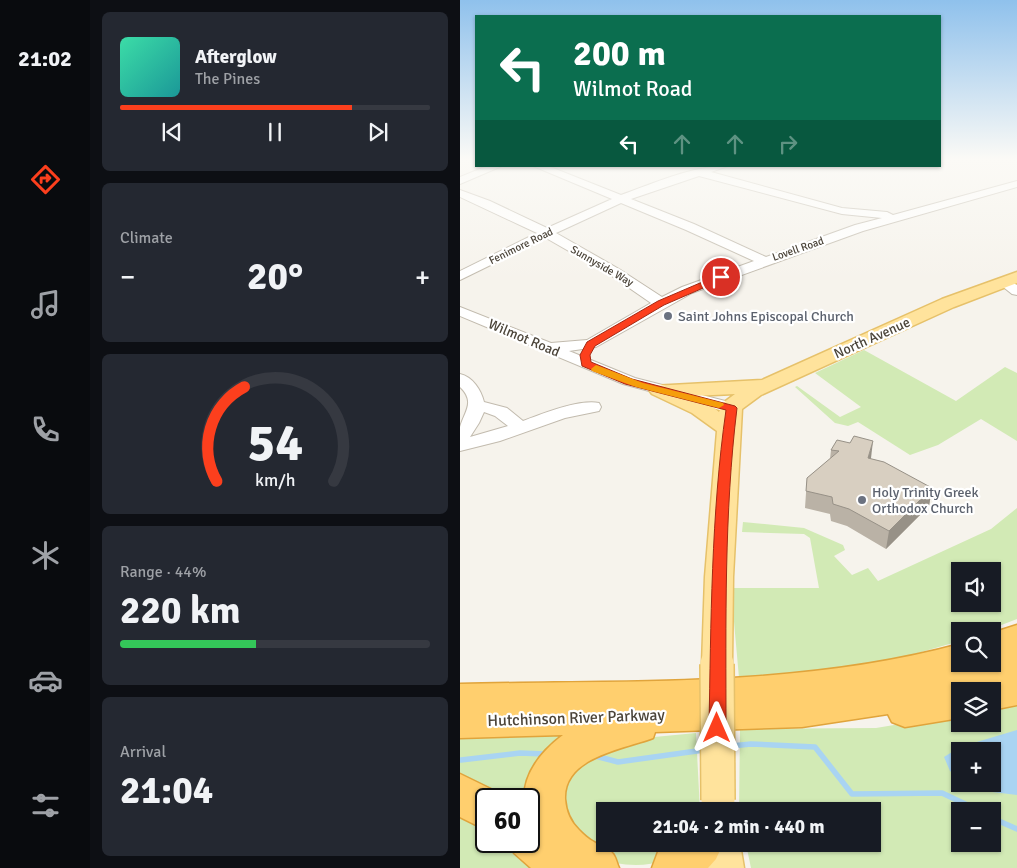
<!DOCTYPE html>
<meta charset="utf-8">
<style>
:root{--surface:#171b24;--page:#242831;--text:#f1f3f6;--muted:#9ea1a6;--line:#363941;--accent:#fc3f1d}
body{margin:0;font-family:Signika,sans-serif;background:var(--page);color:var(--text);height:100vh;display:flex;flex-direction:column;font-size:19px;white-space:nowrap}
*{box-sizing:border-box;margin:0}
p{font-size:16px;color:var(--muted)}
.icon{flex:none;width:28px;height:28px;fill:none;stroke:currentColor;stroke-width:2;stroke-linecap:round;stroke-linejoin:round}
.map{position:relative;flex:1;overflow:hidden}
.sheet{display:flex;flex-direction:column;gap:12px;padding:12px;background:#0d0f14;width:370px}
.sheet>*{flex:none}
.guide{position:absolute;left:15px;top:15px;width:466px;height:152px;border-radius:0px;box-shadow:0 1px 4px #0004;background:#0b6e4f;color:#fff;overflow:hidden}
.buttons{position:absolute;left:491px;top:562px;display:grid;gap:10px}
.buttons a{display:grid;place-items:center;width:50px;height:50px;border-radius:0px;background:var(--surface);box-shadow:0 1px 4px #0004;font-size:25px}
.speed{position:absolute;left:15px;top:788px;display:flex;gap:10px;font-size:25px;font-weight:700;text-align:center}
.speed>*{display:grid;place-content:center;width:65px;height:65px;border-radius:50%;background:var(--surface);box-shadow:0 1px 4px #0004;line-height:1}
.speed .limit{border:2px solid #111;border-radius:8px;background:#fff;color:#111}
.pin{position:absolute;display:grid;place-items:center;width:42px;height:42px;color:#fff;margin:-21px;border:2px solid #fff;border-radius:50%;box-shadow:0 1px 5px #0007}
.me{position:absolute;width:55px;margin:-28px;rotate:0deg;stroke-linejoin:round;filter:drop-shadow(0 0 4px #0008)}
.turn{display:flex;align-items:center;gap:18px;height:105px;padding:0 15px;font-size:22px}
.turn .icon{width:65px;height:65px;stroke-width:2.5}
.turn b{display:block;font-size:35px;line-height:42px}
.lanes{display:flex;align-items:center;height:48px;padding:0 15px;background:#0003;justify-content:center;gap:25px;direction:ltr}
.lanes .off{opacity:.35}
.big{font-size:38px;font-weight:700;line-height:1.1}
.sheet .widget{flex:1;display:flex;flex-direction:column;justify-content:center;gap:8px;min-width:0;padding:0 18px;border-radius:8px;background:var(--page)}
.sheet .dial{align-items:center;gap:0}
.dial svg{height:130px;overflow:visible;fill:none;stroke:var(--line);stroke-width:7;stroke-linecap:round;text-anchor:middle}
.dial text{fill:var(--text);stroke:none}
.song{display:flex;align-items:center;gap:15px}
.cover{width:60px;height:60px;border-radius:8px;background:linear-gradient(135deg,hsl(160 70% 55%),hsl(180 70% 35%))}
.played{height:5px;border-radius:2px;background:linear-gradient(90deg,var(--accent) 75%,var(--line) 75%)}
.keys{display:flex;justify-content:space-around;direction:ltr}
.heat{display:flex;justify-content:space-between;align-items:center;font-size:28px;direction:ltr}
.charge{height:8px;border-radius:4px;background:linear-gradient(90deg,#34c759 44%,var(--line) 0)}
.trip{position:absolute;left:136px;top:802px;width:285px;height:50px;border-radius:0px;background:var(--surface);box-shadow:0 1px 4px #0004;font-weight:700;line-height:50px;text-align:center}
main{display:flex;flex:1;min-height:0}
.tabs{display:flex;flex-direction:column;width:90px;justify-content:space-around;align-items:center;background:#090b0e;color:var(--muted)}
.tabs .icon{width:35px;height:35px}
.tabs .selected{color:var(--accent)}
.tabs b{font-size:22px;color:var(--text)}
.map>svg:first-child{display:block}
.green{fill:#d2eab5;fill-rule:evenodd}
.water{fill:#a9d4f2}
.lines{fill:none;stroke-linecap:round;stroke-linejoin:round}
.stream{stroke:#a9d4f2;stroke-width:5.5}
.minor-casing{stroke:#c2bbae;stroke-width:2}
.major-casing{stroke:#e6c16a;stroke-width:3}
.highway-casing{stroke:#e0a43c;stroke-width:3}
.minor{fill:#fff;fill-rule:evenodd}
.major{fill:#ffe39c;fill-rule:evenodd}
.highway{fill:#ffcf6e;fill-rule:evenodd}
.major-bridge-casing{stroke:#e6c16a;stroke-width:36;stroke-linecap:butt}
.major-bridge{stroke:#ffe39c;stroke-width:33}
.wall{fill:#bab2a6}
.shaded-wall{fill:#979187}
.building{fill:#d8cfc1;stroke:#979187}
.route{fill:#fc3f1d;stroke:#a42913}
.slow{fill:#f59e0b}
.worship-dot{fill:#6b7280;stroke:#fff;stroke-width:2}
.labels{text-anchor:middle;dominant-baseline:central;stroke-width:4.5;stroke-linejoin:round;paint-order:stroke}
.far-street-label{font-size:11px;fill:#4b4439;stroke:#fff}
.worship-label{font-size:14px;fill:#5b616d;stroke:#fff;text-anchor:start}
.street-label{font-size:14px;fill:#4b4439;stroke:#fff}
.near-street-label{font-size:16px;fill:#4b4439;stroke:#fff}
</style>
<main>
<nav class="tabs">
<b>21:02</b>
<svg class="icon selected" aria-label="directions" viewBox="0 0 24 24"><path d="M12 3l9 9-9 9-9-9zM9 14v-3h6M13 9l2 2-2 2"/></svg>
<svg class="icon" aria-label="music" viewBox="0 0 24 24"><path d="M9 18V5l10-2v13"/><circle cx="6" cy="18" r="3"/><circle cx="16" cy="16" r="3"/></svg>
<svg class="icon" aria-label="phone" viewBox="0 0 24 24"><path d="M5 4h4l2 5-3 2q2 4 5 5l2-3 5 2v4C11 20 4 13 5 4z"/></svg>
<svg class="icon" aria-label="climate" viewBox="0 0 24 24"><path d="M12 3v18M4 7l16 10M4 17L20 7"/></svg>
<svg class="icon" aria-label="car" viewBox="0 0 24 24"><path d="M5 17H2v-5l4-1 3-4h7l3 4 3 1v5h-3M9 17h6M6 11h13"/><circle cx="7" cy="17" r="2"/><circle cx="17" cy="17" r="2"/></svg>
<svg class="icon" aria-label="filters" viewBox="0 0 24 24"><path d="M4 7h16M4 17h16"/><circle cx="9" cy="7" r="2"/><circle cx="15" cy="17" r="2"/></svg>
</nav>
<section class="sheet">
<div class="widget">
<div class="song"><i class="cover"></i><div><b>Afterglow</b><p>The Pines</p></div></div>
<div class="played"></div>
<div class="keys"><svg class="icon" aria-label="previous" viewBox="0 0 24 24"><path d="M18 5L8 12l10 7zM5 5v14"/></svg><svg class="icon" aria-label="pause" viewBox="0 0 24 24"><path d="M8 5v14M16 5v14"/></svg><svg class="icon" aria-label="next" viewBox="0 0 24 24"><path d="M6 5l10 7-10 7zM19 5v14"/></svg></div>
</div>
<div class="widget"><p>Climate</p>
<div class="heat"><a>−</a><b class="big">20°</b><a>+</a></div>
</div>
<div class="widget dial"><svg viewBox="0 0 100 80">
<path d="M14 69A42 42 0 1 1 86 69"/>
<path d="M14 69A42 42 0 0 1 31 11" stroke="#fc3f1d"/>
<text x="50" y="56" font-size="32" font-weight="700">54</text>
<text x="50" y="72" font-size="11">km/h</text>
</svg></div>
<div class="widget"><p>Range · 44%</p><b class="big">220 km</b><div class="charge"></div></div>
<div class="widget"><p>Arrival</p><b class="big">21:04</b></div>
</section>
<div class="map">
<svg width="557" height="868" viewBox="0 0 557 868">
<rect width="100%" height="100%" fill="#f6f3ec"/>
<!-- green -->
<g class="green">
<polygon points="404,350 496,401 545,367 557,373 557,441 521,419 478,445 450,455 398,422 388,426 375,423 335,387 337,386 380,417 401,407 355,373"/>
<path d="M557 508V619L526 631H500V641L412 666 279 678 271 588H359L350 538 344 534 282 532 283 522 344 528 383 545 385 550 374 556 392 575 408 568 418 581 531 529ZM500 571H532V604H500Z"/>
<path d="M557 703V868H291L286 844H412V811H279L280 729 416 728 500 714V724H532L533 707ZM500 751H532V784H500ZM500 811H532V844H500Z"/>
<polygon points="129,733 86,760 86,835 69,824 69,799 30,799 0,780 0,736"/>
<path d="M236 733 240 811H145V844H230C210 864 183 868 155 863 143 861 131 853 120 848L95 786 110 762 163 740Z"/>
<polygon points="0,814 26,832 26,841 39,841 77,868 0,868"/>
</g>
<!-- water -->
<polygon class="water" points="557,730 557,795 516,790 508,784 532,784 532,751 500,751 500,778 490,771 484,757 500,747"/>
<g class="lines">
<!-- stream -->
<g class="stream">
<polyline points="271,746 291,744 355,747 392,794 482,793 520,811"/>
<polyline points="135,756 158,762 244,750"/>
<polyline points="1,760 60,753 85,754"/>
<polyline points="532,818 557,829"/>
</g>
<!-- minor casing -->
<g class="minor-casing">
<g id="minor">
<polygon points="27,166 42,166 0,184 0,177"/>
<path d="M73 166H88L161 195C195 183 231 166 268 166L251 172 382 208 427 212 433 215 557 181V187L403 231 232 293 136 347 109 351 175 378 277 404 279 408 277 412 271 413 163 384 0 316V307L91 343 127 340 191 303 149 274 86 238 0 280V271L77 233 0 197V190L30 201 87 228 152 199ZM239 176 382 214 422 218 395 225 306 257 234 224 171 199ZM161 203 226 230 294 261 222 287 202 297 159 269 96 233Z"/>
<polygon points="544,278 557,285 557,295 552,294 537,282"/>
<path d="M0 374C13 377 21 390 24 402L47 408 63 421C82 414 119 399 139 403L141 407 139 411 105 418 40 441 0 451C0 444 0 434 0 427 4 412 16 402 0 387ZM24 412 35 416 48 426 10 437 19 423Z"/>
</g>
</g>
<!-- major casing -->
<g class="major-casing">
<g id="major">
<path d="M557 272V283L494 307 301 395 282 409 273 577 272 664 268 673 257 677 246 673 242 664 245 577 257 431 232 413 192 394 189 390 192 386 302 380 482 299ZM275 394 263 403 259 412 248 403 231 396Z"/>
<polygon points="244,844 280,844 284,868 246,868"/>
</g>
</g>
<!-- highway casing -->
<g class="highway-casing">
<g id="highway">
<path d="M557 625V705L532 710V691H500V718L445 727 432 722 428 714 342 727 195 732 193 738C164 749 103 757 105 799 106 812 110 821 119 830 123 834 128 839 134 842 139 846 149 848 153 854 156 858 157 864 159 868H71L54 853 49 841H69V799H64C64 772 83 750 103 735L0 738V684C167 680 338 688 500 644V664H532V633Z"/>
<polygon points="0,774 41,794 43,799 26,799 26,830 0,817"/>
<polygon points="210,844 263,844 256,859 248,868 192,868 198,852"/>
</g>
</g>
<!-- minor -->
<use href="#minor" class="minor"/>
<!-- major -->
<use href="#major" class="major"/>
<!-- highway -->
<use href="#highway" class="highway"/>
<!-- major-bridge casing -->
<g class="major-bridge-casing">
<polyline id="major-bridge" points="257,664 258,800"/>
</g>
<!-- major-bridge -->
<use href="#major-bridge" class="major-bridge"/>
</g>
<!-- wall -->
<polygon class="wall" points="390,443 411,459 472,488 469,506 426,549 387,526 371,521 370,514 345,508 347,478 370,459 371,450"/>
<!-- shaded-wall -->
<g class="shaded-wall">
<polygon points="413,441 411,458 406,475 408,458"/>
<polygon points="472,488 469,506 426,549 429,531"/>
</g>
<!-- building -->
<polygon class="building" points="394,436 413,441 408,458 424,462 472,488 429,531 389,509 373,504 372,497 346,491 347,478 379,451 371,450 377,440 390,443"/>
<!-- sky -->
<linearGradient id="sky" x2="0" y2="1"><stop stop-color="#8fc1ec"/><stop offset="0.57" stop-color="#fbfaf6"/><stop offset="1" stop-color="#fbfaf6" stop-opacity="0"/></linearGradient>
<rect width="557" height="279" fill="url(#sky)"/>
<!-- route -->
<path class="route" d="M261 274 265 277 264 279 204 305 135 346 130 355 131 362 172 379 275 406 277 408C264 514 266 622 266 728L263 734 257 736 252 734 249 728C251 622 251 515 266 410L165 384 122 366 120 355 127 342 198 301Z"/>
<!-- slow -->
<polygon class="slow" points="136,365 183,383 263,403 264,405 259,408 176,387 132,371 131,369"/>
<!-- markers -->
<g class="worship-dot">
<circle cx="208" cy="316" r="5"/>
<circle cx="402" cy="500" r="5"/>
</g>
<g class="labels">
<!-- far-street labels -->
<g class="far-street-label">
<text transform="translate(61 246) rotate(-26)">Fenimore Road</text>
<text transform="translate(338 249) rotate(-19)">Lovell Road</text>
<text transform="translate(142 266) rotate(30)">Sunnyside Way</text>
</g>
<!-- worship labels -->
<g class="worship-label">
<text x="218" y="316">Saint Johns Episcopal Church</text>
<text x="412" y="492">Holy Trinity Greek<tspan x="412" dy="16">Orthodox Church</tspan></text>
</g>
<!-- street labels -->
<g class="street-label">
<text transform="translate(64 338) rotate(23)">Wilmot Road</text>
<text transform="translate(412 338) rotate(-24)">North Avenue</text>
</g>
<!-- near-street labels -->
<g class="near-street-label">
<text transform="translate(116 718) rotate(-2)">Hutchinson River Parkway</text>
</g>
</g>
</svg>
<div class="buttons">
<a><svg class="icon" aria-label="sound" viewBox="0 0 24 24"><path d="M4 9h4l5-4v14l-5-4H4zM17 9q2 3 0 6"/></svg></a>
<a><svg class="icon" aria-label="search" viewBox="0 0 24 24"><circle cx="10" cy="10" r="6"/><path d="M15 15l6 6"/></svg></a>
<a><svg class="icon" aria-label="layers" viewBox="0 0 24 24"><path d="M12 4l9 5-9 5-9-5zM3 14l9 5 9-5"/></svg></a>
<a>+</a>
<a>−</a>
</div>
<div class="speed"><div class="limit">60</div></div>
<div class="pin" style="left:261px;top:277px;background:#d93025"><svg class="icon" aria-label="arrive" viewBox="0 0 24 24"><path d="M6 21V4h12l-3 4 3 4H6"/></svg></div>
<svg class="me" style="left:257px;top:728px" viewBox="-20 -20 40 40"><path d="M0-17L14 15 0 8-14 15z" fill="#fc3f1d" stroke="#fff" stroke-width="4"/></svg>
<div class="trip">21:04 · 2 min · 440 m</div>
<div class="guide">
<div class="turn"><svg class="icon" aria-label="left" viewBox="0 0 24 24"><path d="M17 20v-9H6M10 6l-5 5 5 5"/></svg><div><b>200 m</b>Wilmot Road</div></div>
<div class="lanes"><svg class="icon" aria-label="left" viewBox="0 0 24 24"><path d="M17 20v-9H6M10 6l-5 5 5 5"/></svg><svg class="icon off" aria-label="ahead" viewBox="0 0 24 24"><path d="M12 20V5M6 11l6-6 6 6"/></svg><svg class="icon off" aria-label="ahead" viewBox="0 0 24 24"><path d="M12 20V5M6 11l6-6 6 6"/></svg><svg class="icon off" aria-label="right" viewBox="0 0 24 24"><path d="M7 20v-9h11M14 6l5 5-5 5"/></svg></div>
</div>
</div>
</main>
